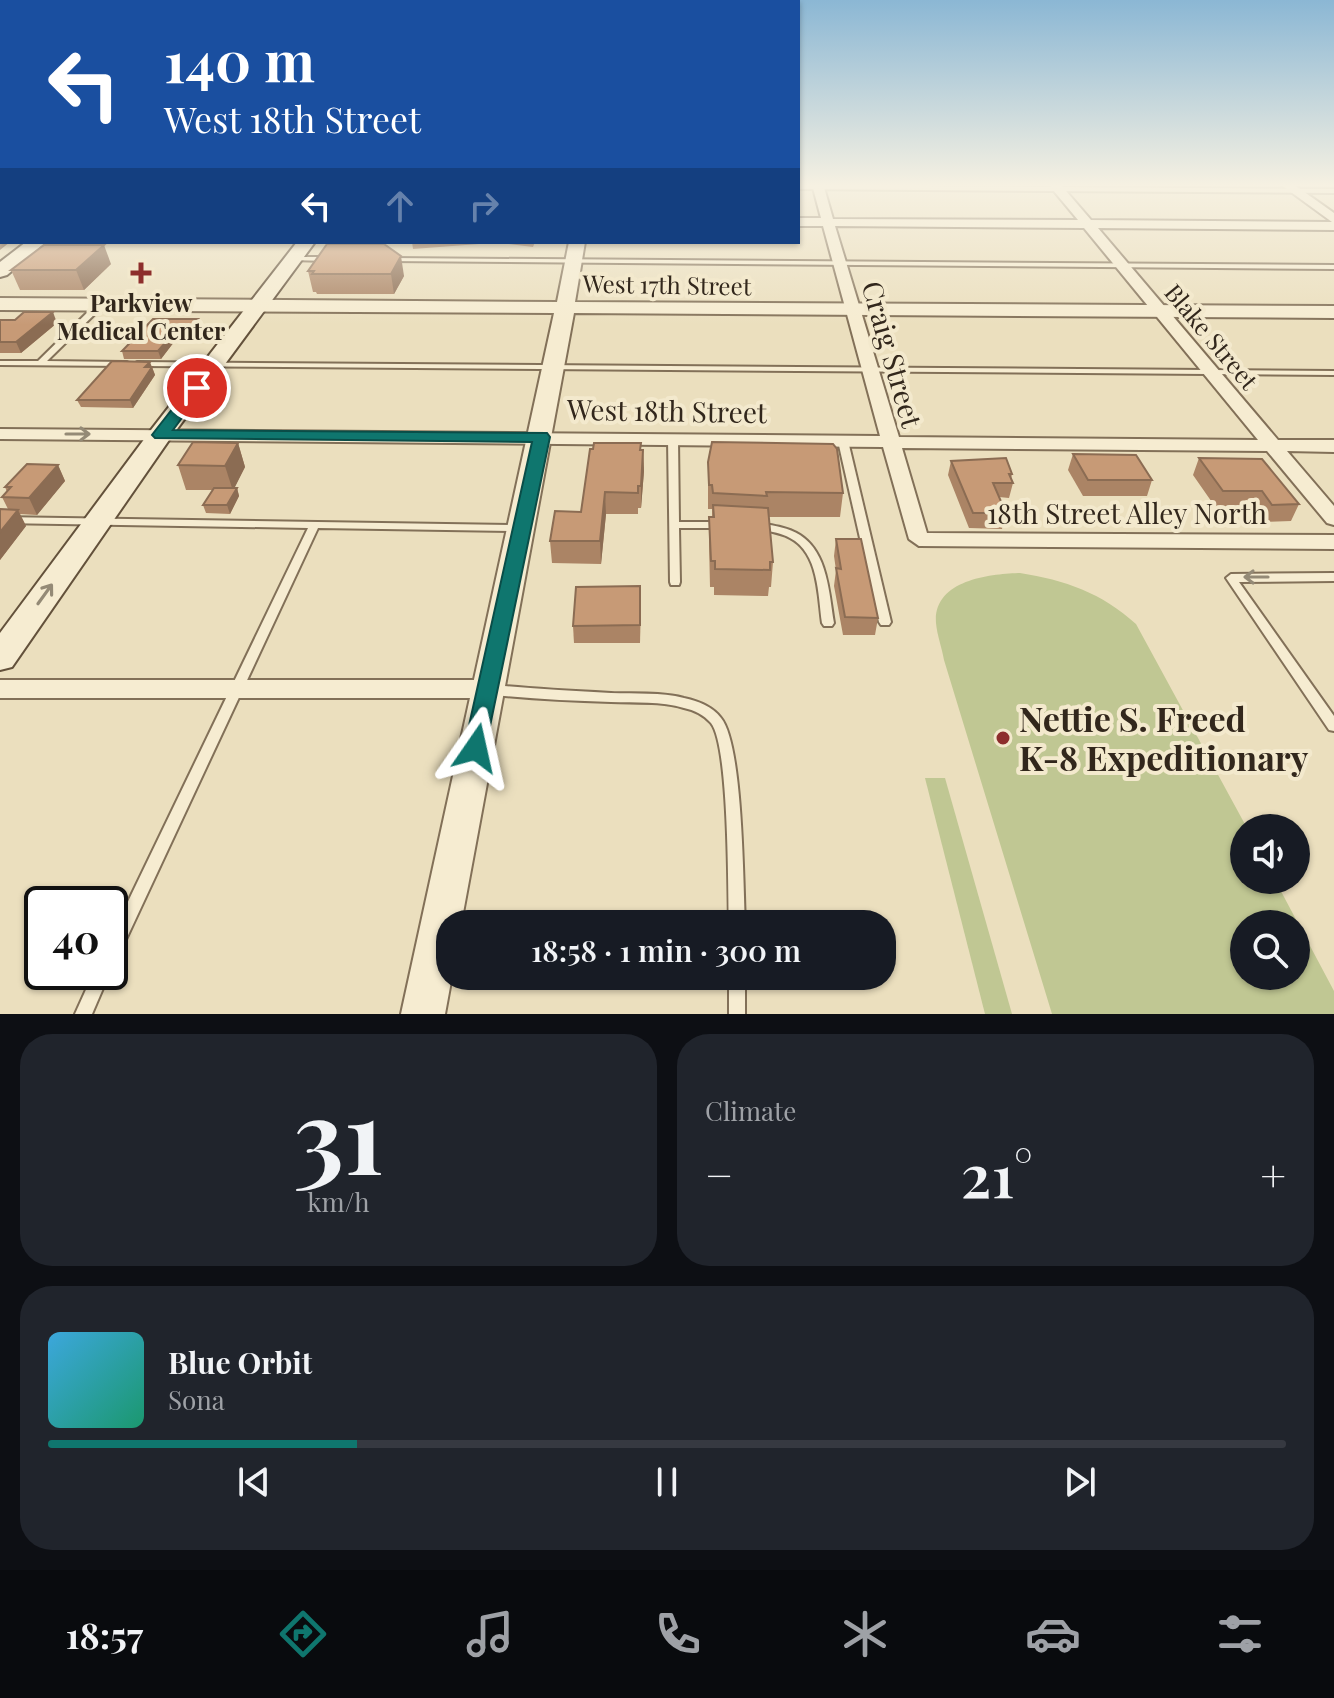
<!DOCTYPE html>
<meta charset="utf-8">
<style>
:root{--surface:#171b24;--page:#20242c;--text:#f1f3f6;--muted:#9ea1a6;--line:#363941;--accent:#0f766e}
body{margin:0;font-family:"Playfair Display",serif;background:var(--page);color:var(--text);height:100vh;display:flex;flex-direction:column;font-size:30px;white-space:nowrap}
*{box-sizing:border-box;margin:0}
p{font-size:26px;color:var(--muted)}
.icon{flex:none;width:44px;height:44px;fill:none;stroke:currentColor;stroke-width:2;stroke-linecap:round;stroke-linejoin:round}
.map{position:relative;height:1014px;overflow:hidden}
.side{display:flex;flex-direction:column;gap:20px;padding:20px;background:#0d0f14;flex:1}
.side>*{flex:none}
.guide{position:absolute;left:0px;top:0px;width:800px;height:244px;box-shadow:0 2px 6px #0004;background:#1a4fa0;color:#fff;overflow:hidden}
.tools{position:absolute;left:1230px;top:814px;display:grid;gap:16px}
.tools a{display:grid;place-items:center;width:80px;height:80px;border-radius:50%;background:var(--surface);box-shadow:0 2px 6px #0004;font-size:40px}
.speed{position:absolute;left:24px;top:886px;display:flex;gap:16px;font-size:40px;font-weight:700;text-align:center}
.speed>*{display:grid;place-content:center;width:104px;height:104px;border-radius:50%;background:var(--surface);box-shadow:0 2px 6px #0004;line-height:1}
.speed .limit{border:4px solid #111;border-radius:12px;background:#fff;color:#111}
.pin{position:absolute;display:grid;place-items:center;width:68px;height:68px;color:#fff;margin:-34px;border:4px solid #fff;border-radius:50%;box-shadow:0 2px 8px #0007}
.me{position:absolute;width:88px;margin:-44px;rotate:11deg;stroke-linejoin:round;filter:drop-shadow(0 0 6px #0008)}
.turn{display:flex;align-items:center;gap:28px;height:168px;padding:0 32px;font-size:36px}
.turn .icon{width:104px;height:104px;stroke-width:2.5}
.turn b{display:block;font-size:56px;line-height:68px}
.lanes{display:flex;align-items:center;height:76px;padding:0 32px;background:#0003;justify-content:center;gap:40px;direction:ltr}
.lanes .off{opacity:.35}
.big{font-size:60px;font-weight:600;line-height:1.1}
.side .tile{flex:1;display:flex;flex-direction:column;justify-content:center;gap:12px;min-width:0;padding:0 28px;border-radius:32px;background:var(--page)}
.side .dial{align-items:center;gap:0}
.dial b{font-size:104px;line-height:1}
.song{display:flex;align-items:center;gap:24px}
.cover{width:96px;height:96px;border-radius:12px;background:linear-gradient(135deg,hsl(200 70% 55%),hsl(160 70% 35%))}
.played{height:8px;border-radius:4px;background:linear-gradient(90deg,var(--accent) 25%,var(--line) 25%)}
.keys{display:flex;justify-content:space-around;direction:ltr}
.heat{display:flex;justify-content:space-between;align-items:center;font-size:44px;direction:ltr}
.side .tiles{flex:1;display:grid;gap:20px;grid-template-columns:1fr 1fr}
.tile:last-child{grid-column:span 2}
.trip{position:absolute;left:436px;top:910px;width:460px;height:80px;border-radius:32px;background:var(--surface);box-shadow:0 2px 6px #0004;font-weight:600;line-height:80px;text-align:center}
.tab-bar{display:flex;height:128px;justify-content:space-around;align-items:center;background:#090b0e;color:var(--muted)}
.tab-bar .icon{width:56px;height:56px}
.tab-bar .current{color:var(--accent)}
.tab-bar b{font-size:36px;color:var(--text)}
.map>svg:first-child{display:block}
.green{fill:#c0c793;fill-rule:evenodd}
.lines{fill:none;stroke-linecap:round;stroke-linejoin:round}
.service-casing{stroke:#827058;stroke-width:4}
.minor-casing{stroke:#827058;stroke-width:4}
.tertiary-casing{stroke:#827058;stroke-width:4}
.secondary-casing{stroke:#63513b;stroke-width:4}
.service{fill:#f6ecd1;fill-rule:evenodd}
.minor{fill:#f6ecd1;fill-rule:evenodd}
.tertiary{fill:#f6ecd1;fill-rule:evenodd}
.secondary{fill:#f6ecd1;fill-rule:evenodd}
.wall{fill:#ab8465}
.shaded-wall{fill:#8b6c53}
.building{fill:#c79a76;stroke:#8b6c53;stroke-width:2}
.oneway{stroke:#948a76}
.route{fill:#0f766e;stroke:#0a4d48;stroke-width:2}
.poi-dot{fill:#8d2e2c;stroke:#f3e9cd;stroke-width:3}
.labels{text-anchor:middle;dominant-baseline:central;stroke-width:8;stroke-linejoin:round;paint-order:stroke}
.far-street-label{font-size:24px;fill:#32271c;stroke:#f3e9cd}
.far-poi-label{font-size:24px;font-weight:bold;fill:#32271c;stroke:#f3e9cd}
.street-label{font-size:28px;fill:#32271c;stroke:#f3e9cd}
.near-poi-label{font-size:34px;font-weight:bold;fill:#32271c;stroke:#f3e9cd;text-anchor:start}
</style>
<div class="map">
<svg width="1334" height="1014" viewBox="0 0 1334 1014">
<rect width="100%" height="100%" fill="#ebdfbe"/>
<!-- green -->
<g class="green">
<path d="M1020 573C1065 580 1102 593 1136 624L1247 828H1244V880H1275L1334 991V1014H1052L944 660C942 648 937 635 936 623 933 580 990 574 1020 573ZM1244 924H1296V976H1244Z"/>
<polygon points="925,778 945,778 1012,1014 985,1014"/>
</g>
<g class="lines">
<!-- service casing -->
<g class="service-casing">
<g id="service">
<polygon points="798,185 1334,189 1334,193 798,189"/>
<polygon points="293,257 327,257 330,259 327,261 291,260 290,259"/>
<polygon points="391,258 1334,265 1334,269 389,261 388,260"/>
<polygon points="97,303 103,303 104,305 47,361 124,362 127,362 127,366 0,365 0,361 38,361"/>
<polygon points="137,362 1334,371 1334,375 140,366 137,366"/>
<polygon points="673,436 678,439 679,522 721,522 726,525 721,528 679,528 680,582 679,585 671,585 670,582 668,439"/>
<polygon points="843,438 848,441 891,622 889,625 881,625 879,622 838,441"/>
<polygon points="0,517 518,525 523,528 518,531 318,528 116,961 110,964 110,939 308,528 0,523"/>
<path d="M757 523C772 525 787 527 800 535 828 553 829 594 834 623L832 626H824L822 623C818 595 819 553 790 538 779 532 766 531 753 528L752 526 753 524Z"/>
<polygon points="1334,573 1334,581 1239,582 1334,716 1334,731 1329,730 1226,578 1231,574"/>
<path d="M494 685C533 689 571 691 611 693 635 694 661 692 684 698 698 701 712 706 721 718 743 745 743 883 745 924H729C728 888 729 745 711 723 704 715 694 710 684 708 661 701 635 703 611 702 572 701 533 699 494 695L490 693 488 690 490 687Z"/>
<polygon points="94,972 110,972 92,1014 75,1014"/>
<rect x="729" y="976" width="16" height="38"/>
</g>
</g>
<!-- minor casing -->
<g class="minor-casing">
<g id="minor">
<path d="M812 184H823L833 219 1078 220 1048 184H1060L1091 220 1332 222 1280 184H1293L1334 213V230L1098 228 1278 440H1334V452L1287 451 1334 506V525L1327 523 1267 451 902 448 927 533 1334 535V549L919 546 909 539 883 447 0 439V429L880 436 823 226H798V218H821ZM835 226 1084 228 1258 440 899 437Z"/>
<polygon points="0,680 487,680 496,682 499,689 496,696 487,698 0,698"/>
</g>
</g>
<!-- tertiary casing -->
<g class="tertiary-casing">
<polygon id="tertiary" points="569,242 585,242 575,302 1334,306 1334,318 574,313 461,924 450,924 452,976 445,1014 401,1014 554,313 0,310 0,298 557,302"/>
</g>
<!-- secondary casing -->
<g class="secondary-casing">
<g id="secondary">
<polygon points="26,242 46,242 7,275 0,277 0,262"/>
<polygon points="297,242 315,242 169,440 12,667 0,670 0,633 151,430"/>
</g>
</g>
<!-- service -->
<use href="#service" class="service"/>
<!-- minor -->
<use href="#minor" class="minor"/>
<!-- tertiary -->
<use href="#tertiary" class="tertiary"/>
<!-- secondary -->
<use href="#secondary" class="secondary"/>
</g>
<!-- wall -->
<g class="wall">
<polygon points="334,242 362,242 362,244 404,276 394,294 317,294 316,292 313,292 308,271 335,244"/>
<polygon points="412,242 479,242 479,244 413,249"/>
<polygon points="509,242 535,242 533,247 509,244"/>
<polygon points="111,264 84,290 20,290 11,270"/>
<polygon points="0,320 57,323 21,353 0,353"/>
<polygon points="200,326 187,342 174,342 161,359 124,359 122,351"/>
<polygon points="152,367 155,375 133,408 81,407 77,400"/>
<polygon points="238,443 245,467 234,488 237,488 239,496 230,514 206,513 203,505 213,490 186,490 178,465"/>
<polygon points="641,450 643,450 644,471 641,508 638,508 638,514 606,514 601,564 552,563 550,541 581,512"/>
<polygon points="1073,454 1152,480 1147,496 1083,496 1068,470"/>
<polygon points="1199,458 1299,504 1291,521 1264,522 1254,508 1216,508 1193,475"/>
<polygon points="951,461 1012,474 1011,479 1013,483 1009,498 999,497 1006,513 1002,529 969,528 948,475"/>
<polygon points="708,462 843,493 840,517 769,517 773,562 771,587 769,587 768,596 714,595 714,587 710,587 709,542 709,517 712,517 712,509 708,509"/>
<polygon points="58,465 65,481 37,515 20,514 26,526 0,560 0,509 8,509 2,497 7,492 5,487"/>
<polygon points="836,539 878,618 875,635 843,635 834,586 836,570 834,556"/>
<polygon points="641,604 640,643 574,643 573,626"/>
</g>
<!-- shaded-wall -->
<g class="shaded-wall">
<polygon points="2,203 2,242 10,242 0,250 0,205"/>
<polygon points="104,245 111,264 84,290 76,270"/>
<polygon points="401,256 404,276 394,294 391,274"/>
<polygon points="53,312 57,323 21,353 16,342"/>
<polygon points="198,319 200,326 187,342 185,335"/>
<polygon points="172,335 174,342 161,359 158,351"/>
<polygon points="150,362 155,375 133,408 130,400 145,367"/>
<polygon points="238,443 245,467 233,491 225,466"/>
<polygon points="643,450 644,471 641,508 641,486"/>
<polygon points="58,465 65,481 37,515 29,498"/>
<polygon points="237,488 239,496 230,514 227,505"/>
<polygon points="605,492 606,514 601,564 600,541"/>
<polygon points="18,510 26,526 0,560 0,532"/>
</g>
<!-- building -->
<g class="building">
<polygon points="0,184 2,184 2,203 0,205"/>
<polygon points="327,244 384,244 401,256 391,274 312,274 314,271 308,271"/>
<polygon points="44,245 104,245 76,270 11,270"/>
<polygon points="24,312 53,312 16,342 0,342 0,320 15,320"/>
<polygon points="153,319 198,319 185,335 172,335 158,351 122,351"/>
<polygon points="112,361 150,362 145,367 152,367 130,400 77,400"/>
<polygon points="193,442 238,443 225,466 178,465"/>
<polygon points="712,442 833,444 837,449 843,493 766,492 767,496 713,493 712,485 709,485 708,462"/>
<polygon points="594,443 641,443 640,450 643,450 641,486 638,486 638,493 605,492 600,541 550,541 555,511 581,512 590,449 593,449"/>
<polygon points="1073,454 1136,455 1152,480 1088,480"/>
<polygon points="1006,458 1012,474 1009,474 1013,483 993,483 1006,513 973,513 951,461"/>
<polygon points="1199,458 1262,459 1299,504 1272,505 1262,491 1223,491"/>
<polygon points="27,464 58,465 29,498 2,497 11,487 5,487"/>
<polygon points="214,488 237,488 227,505 203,505"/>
<polygon points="713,505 768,508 773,562 770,562 770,570 715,569 715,561 711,561 709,517 714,517"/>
<polygon points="0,509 18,510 0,532"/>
<polygon points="836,539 861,539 878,618 845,617 836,568 841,569"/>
<polygon points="640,586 640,625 573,626 576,587"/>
</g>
<!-- one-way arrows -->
<defs><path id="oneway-shaft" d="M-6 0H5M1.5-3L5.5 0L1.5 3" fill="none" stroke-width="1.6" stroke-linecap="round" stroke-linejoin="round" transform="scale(2)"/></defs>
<g class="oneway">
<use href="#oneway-shaft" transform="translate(78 434)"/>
<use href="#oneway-shaft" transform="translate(1256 577) rotate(180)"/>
<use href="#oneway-shaft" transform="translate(45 594) rotate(-54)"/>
</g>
<!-- sky -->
<linearGradient id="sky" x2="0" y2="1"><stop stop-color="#8bb7d4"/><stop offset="0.57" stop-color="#f6f1e2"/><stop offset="1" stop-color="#f6f1e2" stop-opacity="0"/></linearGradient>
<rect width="1334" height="325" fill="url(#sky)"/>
<!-- route -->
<polygon class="route" points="197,383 204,388 173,430 547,433 550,437 484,755 476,758 467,755 464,748 532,442 155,438 152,435 155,431 191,385"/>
<!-- markers -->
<g class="poi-dot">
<path d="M137 261h8v8h8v8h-8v8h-8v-8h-8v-8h8z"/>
<circle cx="1003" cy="738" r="8"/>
</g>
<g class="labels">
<!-- far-street labels -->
<g class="far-street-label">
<text transform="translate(667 284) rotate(1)">West 17th Street</text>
<text transform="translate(1212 336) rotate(50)">Blake Street</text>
</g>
<!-- far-poi labels -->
<g class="far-poi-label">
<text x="141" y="302">Parkview<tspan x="141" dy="28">Medical Center</tspan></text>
</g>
<!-- street labels -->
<g class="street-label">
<text transform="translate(893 354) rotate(74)">Craig Street</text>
<text transform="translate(667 410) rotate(1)">West 18th Street</text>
<text x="1127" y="512">18th Street Alley North</text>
</g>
<!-- near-poi labels -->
<g class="near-poi-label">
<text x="1019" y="718">Nettie S. Freed<tspan x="1019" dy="39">K-8 Expeditionary</tspan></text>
</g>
</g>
</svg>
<div class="tools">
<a><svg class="icon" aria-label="sound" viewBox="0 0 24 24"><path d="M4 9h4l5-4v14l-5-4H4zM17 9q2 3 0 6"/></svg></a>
<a><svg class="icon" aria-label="search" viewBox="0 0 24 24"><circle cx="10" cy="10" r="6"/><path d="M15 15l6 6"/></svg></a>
</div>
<div class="speed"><div class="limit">40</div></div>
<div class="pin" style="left:197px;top:388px;background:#d93025"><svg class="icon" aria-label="arrive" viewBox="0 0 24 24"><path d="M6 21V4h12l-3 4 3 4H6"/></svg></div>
<svg class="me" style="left:476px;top:748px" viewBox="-20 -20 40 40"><path d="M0-17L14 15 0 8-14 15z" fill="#0f766e" stroke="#fff" stroke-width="4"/></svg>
<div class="trip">18:58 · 1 min · 300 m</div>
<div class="guide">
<div class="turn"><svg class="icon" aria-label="left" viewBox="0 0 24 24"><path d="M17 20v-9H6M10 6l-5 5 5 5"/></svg><div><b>140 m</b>West 18th Street</div></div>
<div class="lanes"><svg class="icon" aria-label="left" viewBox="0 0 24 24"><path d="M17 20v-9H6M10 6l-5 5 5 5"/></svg><svg class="icon off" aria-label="ahead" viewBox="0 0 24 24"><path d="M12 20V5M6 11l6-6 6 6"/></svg><svg class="icon off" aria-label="right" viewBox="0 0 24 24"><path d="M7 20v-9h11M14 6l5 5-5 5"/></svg></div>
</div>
</div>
<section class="side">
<div class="tiles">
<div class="tile dial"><b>31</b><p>km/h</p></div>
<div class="tile"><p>Climate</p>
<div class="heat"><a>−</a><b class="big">21°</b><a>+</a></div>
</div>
<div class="tile">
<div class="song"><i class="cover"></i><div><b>Blue Orbit</b><p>Sona</p></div></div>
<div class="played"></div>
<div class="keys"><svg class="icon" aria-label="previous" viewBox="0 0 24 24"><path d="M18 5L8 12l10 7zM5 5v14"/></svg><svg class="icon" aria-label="pause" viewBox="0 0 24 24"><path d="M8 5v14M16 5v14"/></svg><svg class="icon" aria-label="next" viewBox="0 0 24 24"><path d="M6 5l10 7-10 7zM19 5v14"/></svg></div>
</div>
</div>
</section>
<nav class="tab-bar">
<b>18:57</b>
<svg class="icon current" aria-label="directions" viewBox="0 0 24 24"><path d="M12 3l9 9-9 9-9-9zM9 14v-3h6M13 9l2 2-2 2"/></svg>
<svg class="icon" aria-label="music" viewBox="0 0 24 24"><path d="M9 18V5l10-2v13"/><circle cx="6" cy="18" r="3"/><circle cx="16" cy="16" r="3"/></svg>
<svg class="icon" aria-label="phone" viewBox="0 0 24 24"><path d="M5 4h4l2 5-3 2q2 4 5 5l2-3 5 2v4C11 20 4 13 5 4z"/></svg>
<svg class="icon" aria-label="climate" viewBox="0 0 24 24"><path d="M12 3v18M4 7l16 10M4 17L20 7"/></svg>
<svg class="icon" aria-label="car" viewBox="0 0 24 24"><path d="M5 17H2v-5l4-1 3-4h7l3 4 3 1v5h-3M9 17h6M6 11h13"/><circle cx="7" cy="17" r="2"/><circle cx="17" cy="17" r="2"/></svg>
<svg class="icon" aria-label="filters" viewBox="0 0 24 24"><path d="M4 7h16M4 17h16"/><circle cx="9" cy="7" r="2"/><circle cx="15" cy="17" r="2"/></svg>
</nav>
